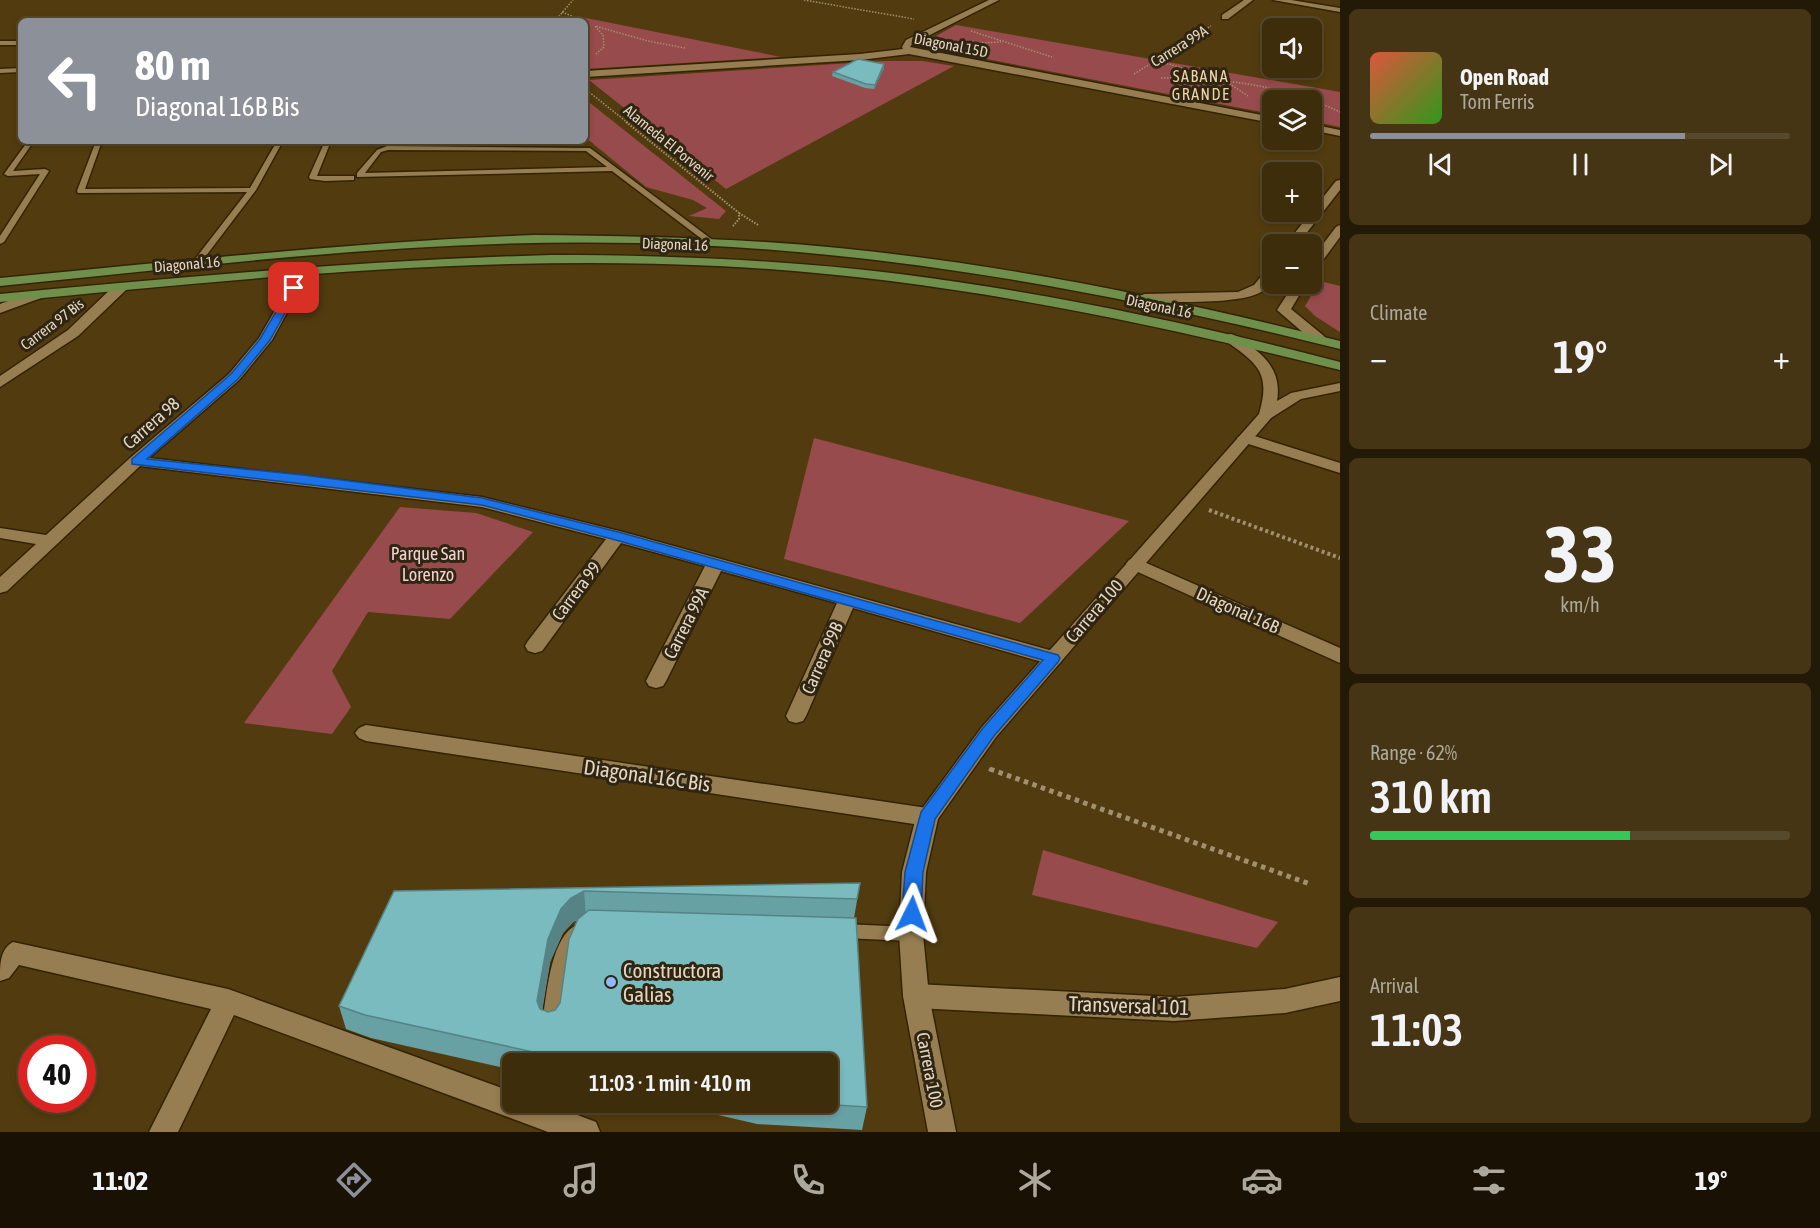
<!DOCTYPE html>
<meta charset="utf-8">
<style>
:root{--surface:#3e2d0b;--page:#453514;--text:#f1f3f6;--muted:#ada89d;--line:#57492c;--accent:#8c9099}
body{margin:0;font-family:"Asap Condensed",sans-serif;background:var(--page);color:var(--text);height:100vh;display:flex;flex-direction:column;font-size:22px;white-space:nowrap}
*{box-sizing:border-box;margin:0}
p{font-size:20px;color:var(--muted)}
.icon{flex:none;width:33px;height:33px;fill:none;stroke:currentColor;stroke-width:2;stroke-linecap:round;stroke-linejoin:round}
.map{position:relative;flex:1;overflow:hidden}
.side{display:flex;flex-direction:column;gap:9px;padding:9px;background:#221906;width:480px}
.side>*{flex:none}
.guide{position:absolute;left:18px;top:18px;width:570px;height:126px;border-radius:9px;box-shadow:0 3px 9px #0003,0 0 0 2px var(--line);background:#8c9099;color:#fff;overflow:hidden}
.buttons{position:absolute;left:1262px;top:18px;display:grid;gap:12px}
.buttons a{display:grid;place-items:center;width:60px;height:60px;border-radius:9px;background:var(--surface);box-shadow:0 3px 9px #0003,0 0 0 2px var(--line);font-size:30px}
.speed{position:absolute;left:18px;top:1035px;display:flex;gap:12px;font-size:30px;font-weight:700;text-align:center}
.speed>*{display:grid;place-content:center;width:78px;height:78px;border-radius:50%;background:var(--surface);box-shadow:0 3px 9px #0003,0 0 0 2px var(--line);line-height:1}
.speed .limit{border:9px solid #d22;background:#fff;color:#111}
.pin{position:absolute;display:grid;place-items:center;width:51px;height:51px;color:#fff;margin:-26px;border-radius:12px;box-shadow:0 3px 9px #0006}
.me{position:absolute;width:66px;margin:-33px;rotate:3deg;stroke-linejoin:round;filter:drop-shadow(0 0 4px #0008)}
.turn{display:flex;align-items:center;gap:21px;height:126px;padding:0 18px;font-size:27px}
.turn .icon{width:78px;height:78px;stroke-width:2.5}
.turn b{display:block;font-size:42px;line-height:51px}
.big{font-size:45px;font-weight:600;line-height:1.1}
.side .tile{flex:1;display:flex;flex-direction:column;justify-content:center;gap:9px;min-width:0;padding:0 21px;border-radius:9px;background:var(--page)}
.side .dial{align-items:center;gap:0}
.dial b{font-size:78px;line-height:1}
.song{display:flex;align-items:center;gap:18px}
.cover{width:72px;height:72px;border-radius:9px;background:linear-gradient(135deg,hsl(10 70% 55%),hsl(110 70% 35%))}
.played{height:6px;border-radius:3px;background:linear-gradient(90deg,var(--accent) 75%,var(--line) 75%)}
.keys{display:flex;justify-content:space-around;direction:ltr}
.heat{display:flex;justify-content:space-between;align-items:center;font-size:33px;direction:ltr}
.charge{height:9px;border-radius:4px;background:linear-gradient(90deg,#34c759 62%,var(--line) 0)}
.trip{position:absolute;left:502px;top:1053px;width:336px;height:60px;border-radius:9px;background:var(--surface);box-shadow:0 3px 9px #0003,0 0 0 2px var(--line);font-weight:600;line-height:60px;text-align:center}
.tab-bar{display:flex;height:96px;justify-content:space-around;align-items:center;background:#191204;color:var(--muted)}
.tab-bar .icon{width:42px;height:42px}
.tab-bar .selected{color:var(--accent)}
.tab-bar b{font-size:27px;color:var(--text)}
main{display:flex;flex:1;min-height:0}
.map>svg:first-child{display:block}
.green{fill:#984b4c}
.lines{fill:none;stroke-linecap:round;stroke-linejoin:round}
.service-casing{stroke:#342302;stroke-width:3}
.minor-casing{stroke:#342302;stroke-width:3}
.tertiary-casing{stroke:#342302;stroke-width:3}
.primary-casing{stroke:#342302;stroke-width:3}
.path-far3{stroke:#a18f6f;stroke-width:1.5;stroke-dasharray:1.5 1.5;stroke-linecap:butt}
.path-far2{stroke:#a18f6f;stroke-width:2;stroke-dasharray:1.5 1.5;stroke-linecap:butt}
.path-far1{stroke:#a18f6f;stroke-width:4;stroke-dasharray:3 3;stroke-linecap:butt}
.path{stroke:#a18f6f;stroke-width:5;stroke-dasharray:4.5 4.5;stroke-linecap:butt}
.service{fill:#977e52;fill-rule:evenodd}
.minor{fill:#977e52;fill-rule:evenodd}
.tertiary{fill:#977e52;fill-rule:evenodd}
.primary{fill:#6f8f4d;fill-rule:evenodd}
.wall{fill:#68a1a4;fill-rule:evenodd}
.shaded-wall{fill:#558386}
.building{fill:#79bbbf;stroke:#558386;stroke-width:1.5}
.route{fill:#1a73e8;stroke:#114b97;stroke-width:1.5}
.poi-dot{fill:#8fb8fd;stroke:#2f2513;stroke-width:2}
.labels{text-anchor:middle;dominant-baseline:central;stroke-width:6;stroke-linejoin:round;paint-order:stroke}
.far-street-label{font-size:15px;fill:#e4d6c0;stroke:#2f2513}
.far-neighbourhood-label{font-size:16px;letter-spacing:1.5px;fill:#efd4a6;stroke:#2f2513}
.street-label{font-size:18px;fill:#e4d6c0;stroke:#2f2513}
.park-label{font-size:18px;fill:#f3d1cf;stroke:#2f2513}
.near-street-label{font-size:21px;fill:#e4d6c0;stroke:#2f2513}
.near-poi-label{font-size:21px;fill:#e4d6c0;stroke:#2f2513;text-anchor:start}
</style>
<main>
<div class="map">
<svg width="1340" height="1132" viewBox="0 0 1340 1132">
<rect width="100%" height="100%" fill="#523c0f"/>
<!-- green -->
<g class="green">
<polygon points="573,16 581,17 781,57 585,69 585,21 569,21"/>
<polygon points="956,25 1340,92 1340,127 1311,121 1311,100 1272,100 1272,114 945,51 932,46 927,41"/>
<polygon points="884,61 922,61 954,66 726,189 589,80"/>
<polygon points="585,99 726,211 719,219 689,216 707,208 693,200 646,187 585,137"/>
<polygon points="1320,281 1340,286 1340,332 1315,316 1305,306"/>
<polygon points="814,438 1129,521 1020,623 784,559"/>
<polygon points="400,507 476,513 533,532 450,619 368,612 332,671 351,707 332,734 244,723"/>
<polygon points="1043,850 1278,922 1257,948 1032,895"/>
</g>
<g class="lines">
<!-- service casing -->
<g class="service-casing">
<g id="service">
<rect x="0" y="41" width="21" height="4"/>
<polygon points="21,68 21,72 0,73 0,69"/>
<polygon points="28,141 34,141 13,171 45,169 49,171 4,242 0,244 0,236 40,174 8,176 4,174"/>
<polygon points="96,141 102,141 85,189 250,188 277,141 283,141 256,190 199,265 196,265 192,263 247,192 78,193 77,191"/>
<polygon points="325,141 331,141 317,176 354,176 354,180 325,181 310,179 309,177"/>
<path d="M387 146 590 148 718 244 711 246 612 171 357 177V173L377 150ZM388 150 586 151 607 167 365 173 381 152Z"/>
<polygon points="843,924 911,927 917,929 919,934 917,939 911,941 843,938 837,936 835,931 837,926"/>
<path d="M577 925 583 927 585 932 576 944 570 962 560 1025 557 1031 551 1033 545 1031 542 1025C546 1000 550 935 577 925Z"/>
</g>
</g>
<!-- minor casing -->
<g class="minor-casing">
<g id="minor">
<polygon points="989,0 999,0 912,44 910,47 1272,117 1272,123 909,54 860,60 585,77 585,71 860,54 903,49 902,47 906,40"/>
<polygon points="1244,0 1253,0 1228,19 1222,19 1222,15"/>
<polygon points="1273,0 1291,0 1340,8 1340,12"/>
<polygon points="1311,124 1340,130 1340,136 1311,130"/>
<polygon points="304,266 310,270 272,340 239,380 149,458 482,497 623,532 1053,651 1060,653 1063,658 1060,663 1053,665 853,608 806,716 803,721 796,723 789,721 786,716 837,603 721,571 666,681 663,686 656,688 649,686 646,681 705,566 621,543 542,651 535,653 528,651 525,646 528,641 606,539 482,507 140,466 7,591 0,593 0,577 36,544 0,538 0,528 46,535 130,458 229,374 259,338 298,270"/>
<polygon points="121,283 126,284 127,287 126,290 78,336 0,387 0,376 68,330 116,284"/>
<polygon points="1245,433 1340,463 1340,473 1239,441 1237,438"/>
<polygon points="1135,558 1340,648 1340,663 1129,568 1126,564 1129,560"/>
<polygon points="366,725 927,808 935,811 938,817 935,823 927,826 366,741 359,738 355,733 359,728"/>
<path d="M13 942 228 989 513 1092V1102H543L596 1122 600 1132H548L234 1015 178 1132H149L211 1009 19 965 9 978 0 981C0 964 0 949 13 942Z"/>
<polygon points="1340,977 1340,1001 1285,1013 1174,1021 916,1008 907,1004 903,996 907,988 916,984 1174,997 1285,989"/>
</g>
</g>
<!-- tertiary casing -->
<g class="tertiary-casing">
<g id="tertiary">
<polygon points="1340,180 1340,190 1298,244 1286,244 1336,181"/>
<polygon points="1340,225 1340,237 1315,271 1311,272 1311,260 1336,227"/>
<path d="M1272 267C1272 276 1272 282 1265 289 1248 306 1170 301 1144 302L1138 298 1144 294 1238 292 1254 285 1268 268Z"/>
<polygon points="1294,284 1306,284 1291,309 1324,336 1326,339 1324,342 1314,342 1277,310"/>
<polygon points="36,291 42,295 41,298 0,313 0,304"/>
<path d="M1231 334C1239 336 1245 342 1252 347 1271 361 1281 377 1277 401L1291 393 1340 383V391L1301 399 1271 418 996 737 938 819 926 872 923 934 929 996 956 1132H928L903 996 899 934 902 872 916 817 982 727 1259 414C1271 373 1258 364 1226 341L1224 338 1226 335Z"/>
</g>
</g>
<!-- primary casing -->
<g class="primary-casing">
<g id="primary">
<path d="M535 235C637 236 738 238 839 248 1009 265 1175 299 1340 341V349C1108 291 876 248 637 243 424 238 211 265 0 286V278C178 261 356 242 535 235Z"/>
<path d="M551 255C668 255 784 260 900 274 1049 293 1195 324 1340 362V370C1135 319 930 276 718 266 478 254 239 279 0 302V294C183 277 367 260 551 255Z"/>
</g>
</g>
<!-- path-far3 -->
<g class="path-far3">
<polyline points="804,0 914,19"/>
<polyline points="562,12 584,21"/>
<polyline points="555,21 573,0"/>
<polyline points="971,31 1052,57"/>
<polyline points="979,43 1001,42"/>
<polyline points="596,54 604,47 603,35 595,26 648,41 685,48"/>
<polyline points="1158,61 1217,78"/>
<polyline points="1134,74 1211,26"/>
<path d="M1161 78C1224 78 1283 85 1340 112"/>
<polyline points="1227,82 1248,96"/>
<polyline points="589,92 628,123"/>
</g>
<!-- path-far2 -->
<g class="path-far2">
<polyline points="626,122 739,213 739,219 733,226"/>
<polyline points="739,213 758,225"/>
</g>
<!-- path-far1 -->
<g class="path-far1">
<polyline points="1209,510 1340,558"/>
<polyline points="989,769 994,771"/>
</g>
<!-- path -->
<polyline class="path" points="990,769 1310,884"/>
<!-- service -->
<use href="#service" class="service"/>
<!-- minor -->
<use href="#minor" class="minor"/>
<!-- tertiary -->
<use href="#tertiary" class="tertiary"/>
<!-- primary -->
<use href="#primary" class="primary"/>
</g>
<!-- wall -->
<g class="wall">
<polygon points="884,68 874,89 865,88 832,76 833,72"/>
<path d="M860 883 854 918 867 1107 862 1130 757 1124 662 1102H828V1064H513V1070L371 1038 346 1029 339 1006 394 891ZM578 920 560 1003 555 1010 548 1012 542 1010 550 962 563 933 573 922Z"/>
</g>
<!-- shaded-wall -->
<g class="shaded-wall">
<polygon points="884,64 884,68 874,89 875,85"/>
<polygon points="584,891 586,915 573,922 563,933 550,962 540,1025 537,1001 548,939 561,909 571,898"/>
</g>
<!-- building -->
<g class="building">
<polygon points="858,59 884,64 875,85 866,84 833,72"/>
<polygon points="860,883 857,899 584,891 571,898 561,909 548,939 537,1001 540,1009 548,1012 555,1010 560,1003 569,939 578,919 589,910 856,918 867,1107 788,1102 828,1102 828,1064 588,1064 365,1015 339,1006 394,891"/>
</g>
<!-- route -->
<polygon class="route" points="291,286 299,288 270,340 238,379 147,459 303,475 482,498 622,533 1058,655 1060,658 1058,662 994,736 935,819 923,872 921,914 918,919 912,921 905,919 902,914 905,872 921,812 983,728 1043,660 612,539 482,505 132,464 132,459 231,374 260,339"/>
<!-- markers -->
<circle class="poi-dot" cx="611" cy="982" r="6"/>
<g class="labels">
<!-- far-street labels -->
<g class="far-street-label">
<text transform="translate(951 45) rotate(11)">Diagonal 15D</text>
<text transform="translate(1179 46) rotate(-32)">Carrera 99A</text>
<text transform="translate(669 143) rotate(39)">Alameda El Porvenir</text>
<text transform="translate(675 244) rotate(2)">Diagonal 16</text>
<text transform="translate(187 264) rotate(-5)">Diagonal 16</text>
<text transform="translate(1159 306) rotate(12)">Diagonal 16</text>
<text transform="translate(52 324) rotate(-37)">Carrera 97 Bis</text>
</g>
<!-- far-neighbourhood labels -->
<g class="far-neighbourhood-label">
<text x="1201" y="76">SABANA<tspan x="1201" dy="18">GRANDE</tspan></text>
</g>
<!-- street labels -->
<g class="street-label">
<text transform="translate(151 423) rotate(-41)">Carrera 98</text>
<text transform="translate(576 591) rotate(-53)">Carrera 99</text>
<text transform="translate(1238 610) rotate(24)">Diagonal 16B</text>
<text transform="translate(1094 611) rotate(-49)">Carrera 100</text>
<text transform="translate(686 623) rotate(-63)">Carrera 99A</text>
<text transform="translate(822 658) rotate(-66)">Carrera 99B</text>
<text transform="translate(930 1070) rotate(79)">Carrera 100</text>
</g>
<!-- park labels -->
<g class="park-label">
<text x="428" y="553">Parque San<tspan x="428" dy="21">Lorenzo</tspan></text>
</g>
<!-- near-street labels -->
<g class="near-street-label">
<text transform="translate(647 775) rotate(8)">Diagonal 16C Bis</text>
<text transform="translate(1129 1005) rotate(2)">Transversal 101</text>
</g>
<!-- near-poi labels -->
<g class="near-poi-label">
<text x="623" y="970">Constructora<tspan x="623" dy="24">Galias</tspan></text>
</g>
</g>
</svg>
<div class="buttons">
<a><svg class="icon" aria-label="sound" viewBox="0 0 24 24"><path d="M4 9h4l5-4v14l-5-4H4zM17 9q2 3 0 6"/></svg></a>
<a><svg class="icon" aria-label="layers" viewBox="0 0 24 24"><path d="M12 4l9 5-9 5-9-5zM3 14l9 5 9-5"/></svg></a>
<a>+</a>
<a>−</a>
</div>
<div class="speed"><div class="limit">40</div></div>
<div class="pin" style="left:294px;top:288px;background:#d93025"><svg class="icon" aria-label="arrive" viewBox="0 0 24 24"><path d="M6 21V4h12l-3 4 3 4H6"/></svg></div>
<svg class="me" style="left:912px;top:914px" viewBox="-20 -20 40 40"><path d="M0-17L14 15 0 8-14 15z" fill="#1a73e8" stroke="#fff" stroke-width="4"/></svg>
<div class="trip">11:03 · 1 min · 410 m</div>
<div class="guide">
<div class="turn"><svg class="icon" aria-label="left" viewBox="0 0 24 24"><path d="M17 20v-9H6M10 6l-5 5 5 5"/></svg><div><b>80 m</b>Diagonal 16B Bis</div></div>
</div>
</div>
<section class="side">
<div class="tile">
<div class="song"><i class="cover"></i><div><b>Open Road</b><p>Tom Ferris</p></div></div>
<div class="played"></div>
<div class="keys"><svg class="icon" aria-label="previous" viewBox="0 0 24 24"><path d="M18 5L8 12l10 7zM5 5v14"/></svg><svg class="icon" aria-label="pause" viewBox="0 0 24 24"><path d="M8 5v14M16 5v14"/></svg><svg class="icon" aria-label="next" viewBox="0 0 24 24"><path d="M6 5l10 7-10 7zM19 5v14"/></svg></div>
</div>
<div class="tile"><p>Climate</p>
<div class="heat"><a>−</a><b class="big">19°</b><a>+</a></div>
</div>
<div class="tile dial"><b>33</b><p>km/h</p></div>
<div class="tile"><p>Range · 62%</p><b class="big">310 km</b><div class="charge"></div></div>
<div class="tile"><p>Arrival</p><b class="big">11:03</b></div>
</section>
</main>
<nav class="tab-bar">
<b>11:02</b>
<svg class="icon selected" aria-label="directions" viewBox="0 0 24 24"><path d="M12 3l9 9-9 9-9-9zM9 14v-3h6M13 9l2 2-2 2"/></svg>
<svg class="icon" aria-label="music" viewBox="0 0 24 24"><path d="M9 18V5l10-2v13"/><circle cx="6" cy="18" r="3"/><circle cx="16" cy="16" r="3"/></svg>
<svg class="icon" aria-label="phone" viewBox="0 0 24 24"><path d="M5 4h4l2 5-3 2q2 4 5 5l2-3 5 2v4C11 20 4 13 5 4z"/></svg>
<svg class="icon" aria-label="climate" viewBox="0 0 24 24"><path d="M12 3v18M4 7l16 10M4 17L20 7"/></svg>
<svg class="icon" aria-label="car" viewBox="0 0 24 24"><path d="M5 17H2v-5l4-1 3-4h7l3 4 3 1v5h-3M9 17h6M6 11h13"/><circle cx="7" cy="17" r="2"/><circle cx="17" cy="17" r="2"/></svg>
<svg class="icon" aria-label="filters" viewBox="0 0 24 24"><path d="M4 7h16M4 17h16"/><circle cx="9" cy="7" r="2"/><circle cx="15" cy="17" r="2"/></svg>
<b>19°</b>
</nav>
